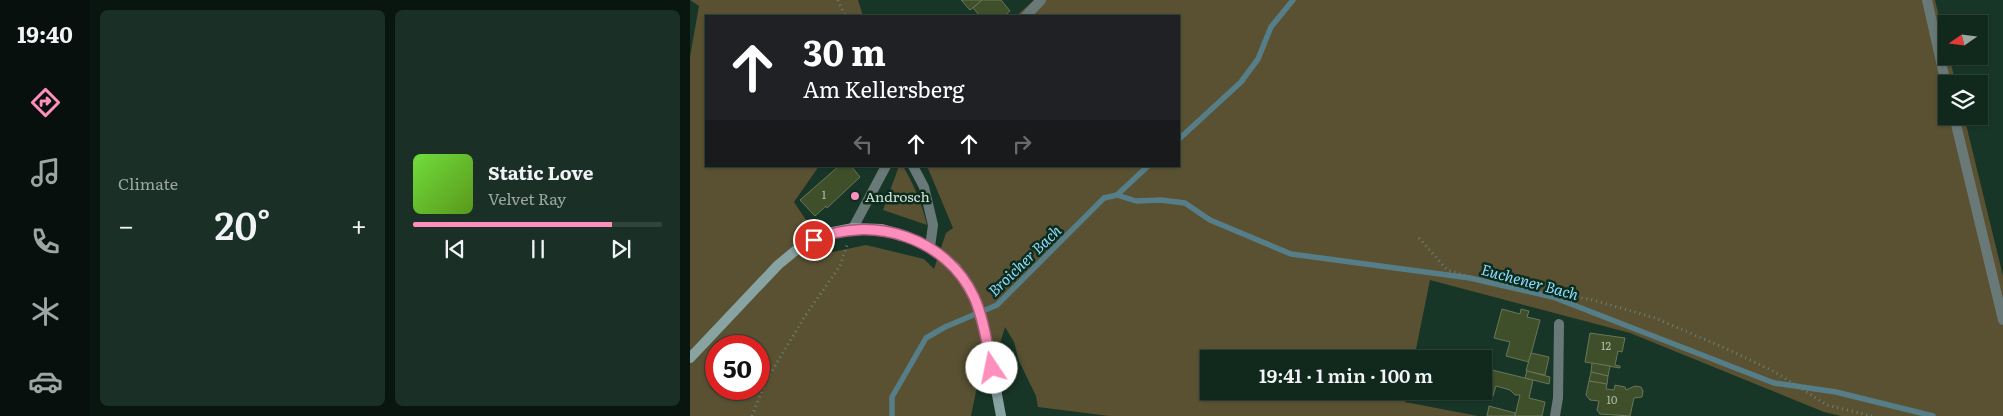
<!DOCTYPE html>
<meta charset="utf-8">
<style>
:root{--surface:#11281d;--page:#1a3026;--text:#f1f3f6;--muted:#9ca6a4;--line:#30443b;--accent:#fe8ebc}
body{margin:0;font-family:Literata,serif;background:var(--page);color:var(--text);height:100vh;display:flex;flex-direction:column;font-size:19px;white-space:nowrap}
*{box-sizing:border-box;margin:0}
p{font-size:16px;color:var(--muted)}
.icon{flex:none;width:28px;height:28px;fill:none;stroke:currentColor;stroke-width:2;stroke-linecap:round;stroke-linejoin:round}
.map{position:relative;flex:1;overflow:hidden}
.panel{display:flex;flex-direction:column;gap:10px;padding:10px;background:#091610;width:600px}
.panel>*{flex:none}
.top-card{position:absolute;left:15px;top:15px;width:475px;height:152px;border-radius:0px;box-shadow:0 1px 4px #0004,0 0 0 1px var(--line);background:#202124;color:#fff;overflow:hidden}
.needle{width:32px;rotate:256deg}
.tools{position:absolute;left:1248px;top:15px;display:grid;gap:10px}
.tools a{display:grid;place-items:center;width:50px;height:50px;border-radius:0px;background:var(--surface);box-shadow:0 1px 4px #0004,0 0 0 1px var(--line);font-size:25px}
.speed{position:absolute;left:15px;top:335px;display:flex;gap:10px;font-size:25px;font-weight:700;text-align:center}
.speed>*{display:grid;place-content:center;width:65px;height:65px;border-radius:50%;background:var(--surface);box-shadow:0 1px 4px #0004,0 0 0 1px var(--line);line-height:1}
.speed .limit{border:8px solid #d22;background:#fff;color:#111}
.pin{position:absolute;display:grid;place-items:center;width:42px;height:42px;color:#fff;margin:-21px;border:2px solid #fff;border-radius:50%;box-shadow:0 1px 5px #0007}
.me{position:absolute;width:55px;margin:-28px;rotate:349deg;stroke-linejoin:round;filter:drop-shadow(0 0 4px #0008)}
.turn{display:flex;align-items:center;gap:18px;height:105px;padding:0 15px;font-size:22px}
.turn .icon{width:65px;height:65px;stroke-width:2.5}
.turn b{display:block;font-size:35px;line-height:42px}
.lanes{display:flex;align-items:center;height:48px;padding:0 15px;background:#0003;justify-content:center;gap:25px;direction:ltr}
.lanes .off{opacity:.35}
.big{font-size:38px;font-weight:600;line-height:1.1}
.panel .tile{flex:1;display:flex;flex-direction:column;justify-content:center;gap:8px;min-width:0;padding:0 18px;border-radius:8px;background:var(--page)}
.song{display:flex;align-items:center;gap:15px}
.cover{width:60px;height:60px;border-radius:8px;background:linear-gradient(135deg,hsl(100 70% 55%),hsl(90 70% 35%))}
.played{height:5px;border-radius:2px;background:linear-gradient(90deg,var(--accent) 80%,var(--line) 80%)}
.keys{display:flex;justify-content:space-around;direction:ltr}
.heat{display:flex;justify-content:space-between;align-items:center;font-size:28px;direction:ltr}
.panel .tiles{flex:1;display:grid;gap:10px;grid-template-columns:repeat(2,1fr)}
.trip{position:absolute;left:510px;top:350px;width:292px;height:50px;border-radius:0px;background:var(--surface);box-shadow:0 1px 4px #0004,0 0 0 1px var(--line);font-weight:600;line-height:50px;text-align:center}
main{display:flex;flex:1;min-height:0}
.menu{display:flex;flex-direction:column;width:90px;justify-content:space-around;align-items:center;background:#07100c;color:var(--muted)}
.menu .icon{width:35px;height:35px}
.menu .current{color:var(--accent)}
.menu b{font-size:22px;color:var(--text)}
.map>svg:first-child{display:block}
.green{fill:#595132;fill-rule:evenodd}
.lines{fill:none;stroke-linecap:round;stroke-linejoin:round}
.stream{stroke:#567e88;stroke-width:5.5}
.building{fill:#3f4f29;stroke:#697659}
.path{stroke:#698275;stroke-width:3;stroke-dasharray:1 4;stroke-linecap:butt}
.street{stroke:#687978;stroke-width:10}
.secondary{stroke:#87a3a2;stroke-width:10}
.route-casing{stroke:#a55c7a;stroke-width:12}
.route{stroke:#fe8ebc;stroke-width:9}
.poi-dot{fill:#fe8ebc;stroke:#0d2c1d;stroke-width:2}
.labels{text-anchor:middle;dominant-baseline:central;stroke-width:5;stroke-linejoin:round;paint-order:stroke}
.number-label{font-size:11px;fill:#acbdac}
.poi-label{font-size:14px;fill:#d1e2d8;stroke:#0d2c1d;text-anchor:start}
.water-label{font-size:15px;font-style:italic;fill:#8cdcfe;stroke:#0d2c1d}
</style>
<main>
<nav class="menu">
<b>19:40</b>
<svg class="icon current" aria-label="directions" viewBox="0 0 24 24"><path d="M12 3l9 9-9 9-9-9zM9 14v-3h6M13 9l2 2-2 2"/></svg>
<svg class="icon" aria-label="music" viewBox="0 0 24 24"><path d="M9 18V5l10-2v13"/><circle cx="6" cy="18" r="3"/><circle cx="16" cy="16" r="3"/></svg>
<svg class="icon" aria-label="phone" viewBox="0 0 24 24"><path d="M5 4h4l2 5-3 2q2 4 5 5l2-3 5 2v4C11 20 4 13 5 4z"/></svg>
<svg class="icon" aria-label="climate" viewBox="0 0 24 24"><path d="M12 3v18M4 7l16 10M4 17L20 7"/></svg>
<svg class="icon" aria-label="car" viewBox="0 0 24 24"><path d="M5 17H2v-5l4-1 3-4h7l3 4 3 1v5h-3M9 17h6M6 11h13"/><circle cx="7" cy="17" r="2"/><circle cx="17" cy="17" r="2"/></svg>
</nav>
<section class="panel">
<div class="tiles">
<div class="tile"><p>Climate</p>
<div class="heat"><a>−</a><b class="big">20°</b><a>+</a></div>
</div>
<div class="tile">
<div class="song"><i class="cover"></i><div><b>Static Love</b><p>Velvet Ray</p></div></div>
<div class="played"></div>
<div class="keys"><svg class="icon" aria-label="previous" viewBox="0 0 24 24"><path d="M18 5L8 12l10 7zM5 5v14"/></svg><svg class="icon" aria-label="pause" viewBox="0 0 24 24"><path d="M8 5v14M16 5v14"/></svg><svg class="icon" aria-label="next" viewBox="0 0 24 24"><path d="M6 5l10 7-10 7zM19 5v14"/></svg></div>
</div>
</div>
</section>
<div class="map">
<svg width="1313" height="416" viewBox="0 0 1313 416">
<rect width="100%" height="100%" fill="#173627"/>
<!-- green -->
<g class="green">
<path d="M0 0H168L173 16H16V166H129L104 202 138 253 176 245 234 259 244 269 256 233 263 228 237 166H489V16H326L344 0H1245L1256 46V56H1259L1266 84H1256V116H1274L1313 276V416H1151L1134 412 940 333 740 280 724 359H519V391H717L715 402 788 416H419L348 407 346 396 329 361 324 342 315 327 308 350 293 357 281 416H0V57L9 6ZM26 346H69V389H26Z"/>
<path d="M209 166H213C224 185 232 204 237 225L193 210Z"/>
</g>
<g class="lines">
<!-- stream -->
<g class="stream">
<polyline points="489,139 551,82 568,59 581,27 603,0"/>
<polyline points="427,195 446,201 471,200 495,203 520,220 601,254 780,278 863,297 1084,383 1146,392 1243,416"/>
<polyline points="202,416 202,397 236,338 255,327 307,305 414,198 427,195 458,166"/>
</g>
</g>
<!-- building -->
<g class="building">
<polygon points="271,0 292,0 280,10"/>
<polygon points="292,0 311,0 320,11 314,16 290,16 283,8"/>
<polygon points="149,166 161,166 170,177 137,208 136,206 125,216 110,200"/>
<polygon points="812,309 830,314 831,309 839,311 837,317 850,320 839,362 816,356 820,342 804,338"/>
<polygon points="900,333 935,338 932,352 928,351 925,365 930,366 930,368 895,362"/>
<polygon points="841,353 859,357 855,375 836,371"/>
<polygon points="902,363 920,366 918,376 901,372"/>
<polygon points="794,368 843,380 839,398 855,402 852,416 825,416 830,395 825,395 820,390 806,386 802,399 787,395 788,391 794,391"/>
<polygon points="837,371 860,377 859,384 835,378"/>
<polygon points="901,372 918,376 917,384 899,381"/>
<polygon points="899,381 917,384 916,389 924,390 925,385 935,387 936,390 945,386 951,387 953,391 952,397 944,398 940,416 910,414 907,410 909,401 900,400 896,395"/>
<polygon points="799,406 825,413 825,416 797,416"/>
</g>
<g class="lines">
<!-- path -->
<g class="path">
<polyline points="148,0 155,16"/>
<polyline points="729,238 757,270 786,279 903,300 965,318 1037,349 1085,372 1137,405 1182,416"/>
<polyline points="62,416 76,381 115,316 150,266 158,242"/>
</g>
<!-- street -->
<g class="street">
<polyline points="1237,0 1256,84"/>
<polyline points="336,16 351,0"/>
<polyline points="1264,116 1313,320"/>
<polyline points="223,166 234,187 243,225 240,247"/>
<polyline points="163,228 196,166"/>
<polyline points="865,416 868,398 869,324"/>
</g>
<!-- secondary -->
<polyline class="secondary" points="0,358 88,265 111,246 138,233 163,228 192,229 216,236 240,247 266,268 284,297 296,336 311,416"/>
</g>
<g class="lines">
<!-- route casing -->
<g class="route-casing">
<path id="route" d="M124 240C182 214 257 238 284 297 294 319 297 345 302 368"/>
</g>
<!-- route -->
<use href="#route" class="route"/>
</g>
<!-- markers -->
<circle class="poi-dot" cx="165" cy="196" r="5"/>
<g class="labels">
<!-- number labels -->
<g class="number-label">
<text x="134" y="194">1</text>
<text x="916" y="345">12</text>
<text x="922" y="399">10</text>
</g>
<!-- poi labels -->
<g class="poi-label">
<text x="175" y="196">Androsch</text>
</g>
<!-- water labels -->
<g class="water-label">
<text transform="translate(334 260) rotate(-44)">Broicher Bach</text>
<text transform="translate(840 281) rotate(15)">Euchener Bach</text>
</g>
</g>
</svg>
<div class="tools">
<a><svg class="needle" viewBox="-14 -14 28 28"><path d="M0-13l5 13h-10z" fill="#e53935"/><path d="M0 13l5-13h-10z" fill="#9ca6a4"/></svg></a>
<a><svg class="icon" aria-label="layers" viewBox="0 0 24 24"><path d="M12 4l9 5-9 5-9-5zM3 14l9 5 9-5"/></svg></a>
</div>
<div class="speed"><div class="limit">50</div></div>
<div class="pin" style="left:124px;top:240px;background:#d93025"><svg class="icon" aria-label="arrive" viewBox="0 0 24 24"><path d="M6 21V4h12l-3 4 3 4H6"/></svg></div>
<svg class="me" style="left:302px;top:368px" viewBox="-20 -20 40 40"><circle r="19" fill="#fff"/><path d="M0-13L10 11 0 6-10 11z" fill="#fe8ebc"/></svg>
<div class="trip">19:41 · 1 min · 100 m</div>
<div class="top-card">
<div class="turn"><svg class="icon" aria-label="ahead" viewBox="0 0 24 24"><path d="M12 20V5M6 11l6-6 6 6"/></svg><div><b>30 m</b>Am Kellersberg</div></div>
<div class="lanes"><svg class="icon off" aria-label="left" viewBox="0 0 24 24"><path d="M17 20v-9H6M10 6l-5 5 5 5"/></svg><svg class="icon" aria-label="ahead" viewBox="0 0 24 24"><path d="M12 20V5M6 11l6-6 6 6"/></svg><svg class="icon" aria-label="ahead" viewBox="0 0 24 24"><path d="M12 20V5M6 11l6-6 6 6"/></svg><svg class="icon off" aria-label="right" viewBox="0 0 24 24"><path d="M7 20v-9h11M14 6l5 5-5 5"/></svg></div>
</div>
</div>
</main>
